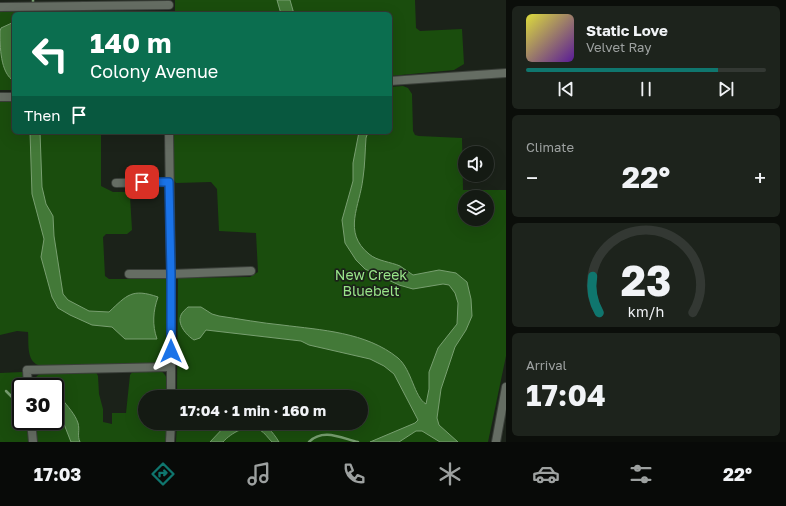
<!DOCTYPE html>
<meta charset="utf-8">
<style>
:root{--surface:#141a13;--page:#1d231c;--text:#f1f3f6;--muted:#9da1a0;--line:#333833;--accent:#0f766e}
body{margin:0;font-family:"Golos Text",sans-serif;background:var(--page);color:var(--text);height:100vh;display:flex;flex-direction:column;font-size:15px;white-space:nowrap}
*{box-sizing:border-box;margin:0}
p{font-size:13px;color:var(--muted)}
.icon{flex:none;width:22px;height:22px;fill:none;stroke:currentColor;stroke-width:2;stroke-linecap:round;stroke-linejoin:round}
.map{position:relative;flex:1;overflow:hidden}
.details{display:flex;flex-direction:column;gap:6px;padding:6px;background:#0b0e0a;width:280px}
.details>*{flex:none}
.top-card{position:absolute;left:12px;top:12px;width:380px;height:122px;border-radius:6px;box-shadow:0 4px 16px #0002,0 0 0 1px var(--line);background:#0b6e4f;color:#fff;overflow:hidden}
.controls{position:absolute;left:458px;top:146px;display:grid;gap:8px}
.controls a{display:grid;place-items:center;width:36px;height:36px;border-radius:50%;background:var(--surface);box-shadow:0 4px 16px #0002,0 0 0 1px var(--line);font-size:20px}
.speed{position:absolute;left:12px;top:378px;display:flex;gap:8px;font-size:20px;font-weight:700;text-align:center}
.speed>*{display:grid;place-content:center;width:52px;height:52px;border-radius:50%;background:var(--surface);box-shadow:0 4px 16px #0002,0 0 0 1px var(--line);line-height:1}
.speed .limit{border:2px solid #111;border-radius:6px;background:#fff;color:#111}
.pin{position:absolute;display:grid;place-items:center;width:34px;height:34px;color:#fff;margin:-17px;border-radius:8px;box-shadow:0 2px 6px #0006}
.me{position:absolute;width:44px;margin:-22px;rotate:0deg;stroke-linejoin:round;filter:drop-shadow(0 0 3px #0008)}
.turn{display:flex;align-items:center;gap:14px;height:84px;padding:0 12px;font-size:18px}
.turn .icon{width:52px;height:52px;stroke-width:2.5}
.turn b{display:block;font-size:28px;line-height:34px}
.then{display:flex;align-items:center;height:38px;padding:0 12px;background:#0003;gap:8px;font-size:15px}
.big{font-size:30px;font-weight:700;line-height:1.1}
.details .widget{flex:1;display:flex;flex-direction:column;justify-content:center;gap:6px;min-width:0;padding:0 14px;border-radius:6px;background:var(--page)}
.details .dial{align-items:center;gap:0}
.dial svg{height:104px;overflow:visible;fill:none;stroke:var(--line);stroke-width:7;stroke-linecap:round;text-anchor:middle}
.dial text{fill:var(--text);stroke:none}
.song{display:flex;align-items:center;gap:12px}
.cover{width:48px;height:48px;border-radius:6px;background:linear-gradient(135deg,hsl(60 70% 55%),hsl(270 70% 35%))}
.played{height:4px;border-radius:2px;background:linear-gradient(90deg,var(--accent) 80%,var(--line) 80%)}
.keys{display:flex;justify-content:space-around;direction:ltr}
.heat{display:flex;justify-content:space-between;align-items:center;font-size:22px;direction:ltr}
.trip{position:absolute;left:138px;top:390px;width:230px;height:40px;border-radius:20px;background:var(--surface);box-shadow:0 4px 16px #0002,0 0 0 1px var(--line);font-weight:700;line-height:40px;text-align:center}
.tabs{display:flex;height:64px;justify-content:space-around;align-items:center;background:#080a08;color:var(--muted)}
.tabs .icon{width:28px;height:28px}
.tabs .active{color:var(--accent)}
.tabs b{font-size:18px;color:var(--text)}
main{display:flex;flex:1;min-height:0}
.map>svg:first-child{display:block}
.green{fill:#1a4d0d;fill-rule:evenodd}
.water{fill:#437938;stroke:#789f70}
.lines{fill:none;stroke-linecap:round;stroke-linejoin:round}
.stream{stroke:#789f70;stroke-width:2.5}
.minor-casing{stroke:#3a3f39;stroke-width:10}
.minor{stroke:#656d63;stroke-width:8}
.route-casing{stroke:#114b97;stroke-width:10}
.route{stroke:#1a73e8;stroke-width:7}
.labels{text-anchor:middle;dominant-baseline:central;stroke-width:3.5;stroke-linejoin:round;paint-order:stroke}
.park-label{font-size:14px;fill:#9ae58a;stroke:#1b2219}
</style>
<main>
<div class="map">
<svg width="506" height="442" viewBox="0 0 506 442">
<rect width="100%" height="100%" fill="#1b2219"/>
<!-- green -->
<g class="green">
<polygon points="175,0 415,0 416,28 420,31 462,29 464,64 454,70 390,76 390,14 175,14"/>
<polygon points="38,10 92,10 92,14 14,14 14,90 0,90 0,12"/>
<path d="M403 86 408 88 412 94 413 131 415 135 419 136 462 138 463 190H506V356L488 442H176L177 423H361V397H177L178 278 250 277 258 272 256 233 219 231 217 189 211 182 176 183 172 177 174 168V132H390V87ZM465 197H487V219H465Z"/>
<path d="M0 101H14V132H101V186L113 192H128L130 196 132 230 127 234H106L103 237 105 276 109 279H168V360L166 362 158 365H38C26 360 29 342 28 332L17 331 0 335Z"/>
<path d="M159 370C170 375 168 387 168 397H145V423H168V442H36L34 421H55V387H33C33 380 36 375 43 372H96L98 376 99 394 103 409V422L112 424V413H126L130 375 133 371Z"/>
<polygon points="23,372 25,387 21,387 21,421 28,421 29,442 0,442 0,373"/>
</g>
<!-- water -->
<g class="water">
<polygon points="277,0 290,0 294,14 281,14"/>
<path d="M14 22V81C0 73 0 46 0 31L1 28Z"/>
<path d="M30 132H40L42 187 46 204 53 216 54 236 63 294 68 300 89 311 109 312C127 295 132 288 158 297 153 311 152 325 157 339H125L112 327 92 325 70 315 58 308 52 297 41 257 44 239 32 194Z"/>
<path d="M359 132H368L366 138C365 151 365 165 363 178 360 206 342 232 369 254 377 261 391 262 400 266 404 269 409 272 413 275L439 270 456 273 467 282 471 299 472 316 466 330 455 347 441 389 437 418 439 425 458 442H440L422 431H416L399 442H370L415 423 418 420 394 374 384 366 370 359 309 345 301 341 206 330 200 338 194 340C186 335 177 324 181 315 182 312 186 309 188 307H201L212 314 219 316C240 319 261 323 282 325 321 330 366 332 398 358 412 370 414 397 426 404L429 389V372L438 348 457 324 458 303 455 293 449 285 443 284 413 289 399 285 365 269 356 260 345 243 342 220 353 181V163Z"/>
<path d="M55 398 62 399C68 407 75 414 78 423 80 430 77 436 80 442H71L62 419 55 414Z"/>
<path d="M233 423C257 423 265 419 279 442H272C268 438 265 433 260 430 248 423 231 433 223 442H210L226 425Z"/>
</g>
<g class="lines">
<!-- stream -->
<g class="stream">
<polyline points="33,0 33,14"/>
<polyline points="6,391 14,399 21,401"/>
<path d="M309 442C323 428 341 438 358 442"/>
</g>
<!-- minor casing -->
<g class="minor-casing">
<g id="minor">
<polyline points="0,7 169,5"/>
<polyline points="390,81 506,73"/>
<polyline points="0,97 14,97"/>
<polyline points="169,132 171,274 171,397"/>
<polyline points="116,183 169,182"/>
<polyline points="129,274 171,274 251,271"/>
<polyline points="28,387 27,370 171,367"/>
<polyline points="31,421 33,442"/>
<polyline points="170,442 171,423"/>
<polyline points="496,442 506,387"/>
</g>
</g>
<!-- minor -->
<use href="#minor" class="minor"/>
</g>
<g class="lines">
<!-- route casing -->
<g class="route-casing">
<polyline id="route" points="142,182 169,182 171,274 171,351"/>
</g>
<!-- route -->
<use href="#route" class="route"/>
</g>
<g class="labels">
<!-- park labels -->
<g class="park-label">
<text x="371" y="274">New Creek<tspan x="371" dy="16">Bluebelt</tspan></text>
</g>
</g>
</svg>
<div class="controls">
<a><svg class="icon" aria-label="sound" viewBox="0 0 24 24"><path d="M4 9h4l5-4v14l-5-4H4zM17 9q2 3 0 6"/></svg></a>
<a><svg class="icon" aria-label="layers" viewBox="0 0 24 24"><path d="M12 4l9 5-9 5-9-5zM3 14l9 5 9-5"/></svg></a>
</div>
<div class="speed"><div class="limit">30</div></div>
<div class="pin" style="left:142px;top:182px;background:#d93025"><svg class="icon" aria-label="arrive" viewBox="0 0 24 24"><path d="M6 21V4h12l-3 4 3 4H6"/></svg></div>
<svg class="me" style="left:171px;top:351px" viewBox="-20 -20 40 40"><path d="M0-17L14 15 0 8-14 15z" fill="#1a73e8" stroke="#fff" stroke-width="4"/></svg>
<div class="trip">17:04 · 1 min · 160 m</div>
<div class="top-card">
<div class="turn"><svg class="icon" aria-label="left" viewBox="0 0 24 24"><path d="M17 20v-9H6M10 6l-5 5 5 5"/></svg><div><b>140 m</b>Colony Avenue</div></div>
<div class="then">Then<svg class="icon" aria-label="arrive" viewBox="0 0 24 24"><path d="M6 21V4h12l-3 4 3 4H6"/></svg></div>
</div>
</div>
<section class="details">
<div class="widget">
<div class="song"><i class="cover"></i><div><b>Static Love</b><p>Velvet Ray</p></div></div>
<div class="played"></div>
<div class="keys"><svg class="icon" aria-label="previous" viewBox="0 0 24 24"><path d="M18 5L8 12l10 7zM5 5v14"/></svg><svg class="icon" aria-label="pause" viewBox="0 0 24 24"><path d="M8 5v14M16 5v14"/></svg><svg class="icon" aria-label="next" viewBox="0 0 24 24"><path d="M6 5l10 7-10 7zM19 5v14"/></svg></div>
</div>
<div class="widget"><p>Climate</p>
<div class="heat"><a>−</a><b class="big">22°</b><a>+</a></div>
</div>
<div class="widget dial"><svg viewBox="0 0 100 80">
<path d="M14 69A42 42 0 1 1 86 69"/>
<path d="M14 69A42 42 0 0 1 9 41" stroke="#0f766e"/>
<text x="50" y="56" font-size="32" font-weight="700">23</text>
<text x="50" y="72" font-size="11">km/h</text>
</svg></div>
<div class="widget"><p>Arrival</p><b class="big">17:04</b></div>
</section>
</main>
<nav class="tabs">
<b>17:03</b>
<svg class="icon active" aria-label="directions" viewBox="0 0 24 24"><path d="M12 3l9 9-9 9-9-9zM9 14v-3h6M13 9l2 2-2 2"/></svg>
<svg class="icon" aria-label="music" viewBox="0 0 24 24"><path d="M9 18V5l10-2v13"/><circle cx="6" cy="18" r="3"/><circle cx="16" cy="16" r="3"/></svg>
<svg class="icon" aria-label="phone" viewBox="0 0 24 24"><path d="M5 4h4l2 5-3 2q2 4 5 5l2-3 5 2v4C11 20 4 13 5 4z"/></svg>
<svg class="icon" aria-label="climate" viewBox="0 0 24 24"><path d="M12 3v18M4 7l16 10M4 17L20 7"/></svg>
<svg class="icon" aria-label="car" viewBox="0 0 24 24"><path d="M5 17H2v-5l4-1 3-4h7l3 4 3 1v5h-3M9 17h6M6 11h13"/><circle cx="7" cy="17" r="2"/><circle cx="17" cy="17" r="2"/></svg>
<svg class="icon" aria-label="filters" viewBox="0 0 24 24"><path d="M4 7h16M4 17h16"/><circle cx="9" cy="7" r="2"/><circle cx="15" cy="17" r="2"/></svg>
<b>22°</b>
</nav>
